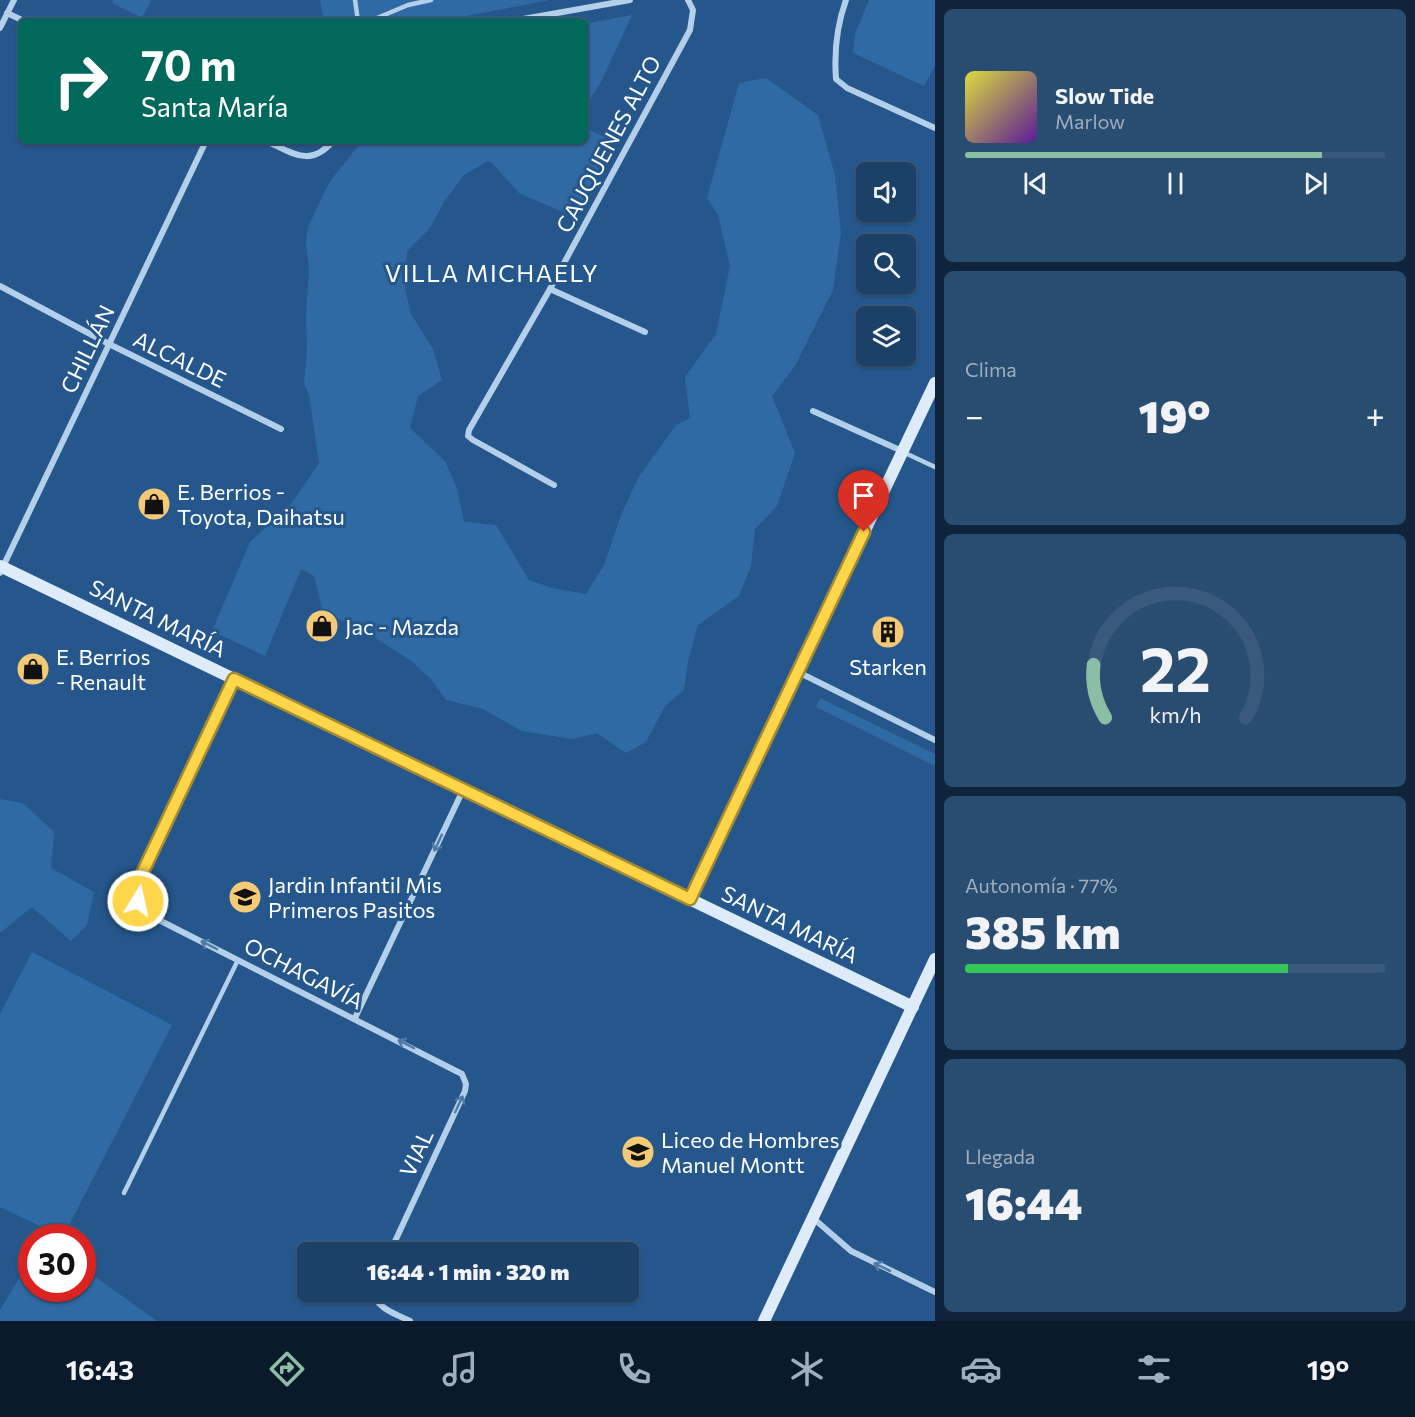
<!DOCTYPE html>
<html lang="es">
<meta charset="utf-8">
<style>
:root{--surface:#1c4169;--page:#294c71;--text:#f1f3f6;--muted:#a0afc0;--line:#3a5a7d;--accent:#8abfa5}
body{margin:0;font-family:Commissioner,sans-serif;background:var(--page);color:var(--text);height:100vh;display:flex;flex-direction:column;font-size:22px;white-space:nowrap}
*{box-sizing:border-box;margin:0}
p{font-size:20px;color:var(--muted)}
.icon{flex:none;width:33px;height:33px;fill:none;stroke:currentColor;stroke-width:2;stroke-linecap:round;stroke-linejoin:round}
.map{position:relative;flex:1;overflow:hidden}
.drawer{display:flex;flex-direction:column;gap:9px;padding:9px;background:#0f243a;width:480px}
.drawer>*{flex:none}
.hud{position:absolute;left:18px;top:18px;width:570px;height:126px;border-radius:9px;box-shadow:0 2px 4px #0004,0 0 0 2px var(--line);background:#00695c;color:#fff;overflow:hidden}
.tools{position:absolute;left:856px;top:162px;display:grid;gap:12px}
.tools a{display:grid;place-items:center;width:60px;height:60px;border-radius:9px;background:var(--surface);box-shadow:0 2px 4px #0004,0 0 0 2px var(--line);font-size:30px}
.speed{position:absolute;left:18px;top:1224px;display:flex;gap:12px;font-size:30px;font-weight:700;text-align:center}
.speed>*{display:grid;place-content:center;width:78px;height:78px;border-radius:50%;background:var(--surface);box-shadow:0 2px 4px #0004,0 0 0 2px var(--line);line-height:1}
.speed .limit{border:9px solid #d22;background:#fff;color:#111}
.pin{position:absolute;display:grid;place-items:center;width:51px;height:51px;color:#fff;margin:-62px -26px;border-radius:50% 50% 50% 0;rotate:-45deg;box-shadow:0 0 6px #0007}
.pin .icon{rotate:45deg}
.me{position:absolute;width:66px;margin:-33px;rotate:10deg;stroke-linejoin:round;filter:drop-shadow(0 0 4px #0008)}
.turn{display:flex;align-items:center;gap:21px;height:126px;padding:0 24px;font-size:27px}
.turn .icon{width:78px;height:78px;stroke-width:2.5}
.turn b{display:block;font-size:42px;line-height:51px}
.big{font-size:45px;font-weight:800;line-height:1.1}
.drawer .card{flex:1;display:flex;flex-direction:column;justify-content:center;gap:9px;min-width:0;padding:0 21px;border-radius:9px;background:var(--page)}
.drawer .dial{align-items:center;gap:0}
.dial svg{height:156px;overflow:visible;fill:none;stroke:var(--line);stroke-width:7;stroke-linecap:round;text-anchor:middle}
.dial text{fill:var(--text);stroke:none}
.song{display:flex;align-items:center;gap:18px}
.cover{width:72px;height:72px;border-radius:9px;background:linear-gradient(135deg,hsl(60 70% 55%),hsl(270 70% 35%))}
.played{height:6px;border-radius:3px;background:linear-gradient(90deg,var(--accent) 85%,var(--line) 85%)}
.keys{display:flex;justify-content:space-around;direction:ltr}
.heat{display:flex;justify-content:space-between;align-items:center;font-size:33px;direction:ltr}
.charge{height:9px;border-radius:4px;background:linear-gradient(90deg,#34c759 77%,var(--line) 0)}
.trip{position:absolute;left:297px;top:1242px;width:342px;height:60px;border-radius:9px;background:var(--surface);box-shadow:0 2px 4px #0004,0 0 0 2px var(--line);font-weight:800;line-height:60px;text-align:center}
.menu{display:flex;height:96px;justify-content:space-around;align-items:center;background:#0b1a2a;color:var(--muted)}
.menu .icon{width:42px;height:42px}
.menu .active{color:var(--accent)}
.menu b{font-size:27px;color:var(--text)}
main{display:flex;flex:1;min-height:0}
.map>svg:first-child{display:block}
.green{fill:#2f6aa4}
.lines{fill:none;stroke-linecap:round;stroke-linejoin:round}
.lane{stroke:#b3cfea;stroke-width:4.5}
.street{stroke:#b3cfea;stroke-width:6}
.secondary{stroke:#deebf8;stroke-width:12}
.oneway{stroke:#507ba8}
.route-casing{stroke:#a68a30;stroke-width:15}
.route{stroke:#ffd54a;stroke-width:10}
.labels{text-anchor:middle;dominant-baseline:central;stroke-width:6;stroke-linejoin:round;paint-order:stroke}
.street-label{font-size:22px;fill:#fff;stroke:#25578c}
.poi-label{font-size:22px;fill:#fff;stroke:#25578c;text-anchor:start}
.neighbourhood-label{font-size:24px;letter-spacing:1.5px;fill:#fff;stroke:#25578c}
</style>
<main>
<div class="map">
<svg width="935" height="1321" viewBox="0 0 935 1321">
<rect width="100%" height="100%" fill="#25578c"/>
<!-- green -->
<g class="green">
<polygon points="113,0 151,0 142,18 112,3"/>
<polygon points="320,0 550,0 440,21 324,21"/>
<polygon points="869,0 935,0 935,66 924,86 853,53 855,34"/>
<polygon points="632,15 601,82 585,107 585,24"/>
<polygon points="766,78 818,115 835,175 841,233 833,290 795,366 772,396 795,453 777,506 755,529 751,566 739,596 698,625 688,661 684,690 665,706 646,742 626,753 597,733 572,739 522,731 483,709 446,700 431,679 410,660 361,629 323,612 314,576 301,569 265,656 212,631 250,542 291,504 319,463 309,395 304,383 307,351 306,316 309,268 306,243 308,227 325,191 331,180 362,141 585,141 585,128 613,141 574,217 519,193 491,162 488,161 464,175 444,202 430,228 407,251 405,289 411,314 433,349 442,380 418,396 410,428 445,461 457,488 464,522 496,525 529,580 552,588 586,594 604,565 621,515 638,478 676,425 690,418 685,377 716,334 730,266 718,215 707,198 739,83"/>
<polygon points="820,698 935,754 935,766 816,707"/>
<polygon points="0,799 23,803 54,832 51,868 94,892 87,925 71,941 32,907 0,933"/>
<polygon points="32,952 172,1025 63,1237 0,1207 0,1014"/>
<polygon points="83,1268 157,1321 0,1321 0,1310 23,1272 31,1271 32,1288 82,1288"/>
</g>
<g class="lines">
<!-- lane -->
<g class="lane">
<polyline points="355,0 358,21"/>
<polyline points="370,21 408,5 431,0"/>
<polyline points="905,453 935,467"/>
<polyline points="124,1193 238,960"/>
</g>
<!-- street -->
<g class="street">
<path d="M846 0C837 25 834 52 836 79L847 88 935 128"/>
<polyline points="7,13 24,21"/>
<polyline points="512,21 630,0"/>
<polyline points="0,28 14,0"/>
<path d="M266 141C293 153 310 168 333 141"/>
<polyline points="0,286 109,344 281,429"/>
<polyline points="550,289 645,332"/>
<polyline points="813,411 902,451"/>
<polyline points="554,485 473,440 468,436 469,430 550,289 690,30 693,10 688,0"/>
<polyline points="0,573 206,141"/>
<polyline points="798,672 935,740"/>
<path d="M234 679 139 880C132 899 140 905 153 917L462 1074 466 1084 465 1091 390 1252"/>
<polyline points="355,1018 463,790"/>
<polyline points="813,1218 851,1251 935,1292"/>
<path d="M373 1292C377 1309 396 1314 410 1321"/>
</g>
<!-- secondary -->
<g class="secondary">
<polyline points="0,566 913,1007"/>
<polyline points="690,899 935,383"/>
<polyline points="764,1321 935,959"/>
</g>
</g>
<!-- one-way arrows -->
<defs><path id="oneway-shaft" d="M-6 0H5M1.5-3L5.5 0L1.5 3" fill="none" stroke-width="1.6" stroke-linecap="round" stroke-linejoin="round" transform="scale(1.5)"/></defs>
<g class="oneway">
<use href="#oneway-shaft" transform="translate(438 843) rotate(115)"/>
<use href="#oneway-shaft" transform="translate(209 945) rotate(-153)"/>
<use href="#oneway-shaft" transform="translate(406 1044) rotate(-153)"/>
<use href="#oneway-shaft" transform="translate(459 1104) rotate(-65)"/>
<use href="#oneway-shaft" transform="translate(882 1267) rotate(-154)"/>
</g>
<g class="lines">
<!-- route casing -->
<g class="route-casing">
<polyline id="route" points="138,901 135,891 139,880 234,679 690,899 864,532"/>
</g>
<!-- route -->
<use href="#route" class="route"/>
</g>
<!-- icons -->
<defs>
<g id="shop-disc" transform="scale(1.725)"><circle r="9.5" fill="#f5ca77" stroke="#25578c"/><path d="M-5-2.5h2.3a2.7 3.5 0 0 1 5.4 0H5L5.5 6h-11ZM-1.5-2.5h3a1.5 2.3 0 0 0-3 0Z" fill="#111"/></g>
<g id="building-disc" transform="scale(1.725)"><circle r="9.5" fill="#f5ca77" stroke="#25578c"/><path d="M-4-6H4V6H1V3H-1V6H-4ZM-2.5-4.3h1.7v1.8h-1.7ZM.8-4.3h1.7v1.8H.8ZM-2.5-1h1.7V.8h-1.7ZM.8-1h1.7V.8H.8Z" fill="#111"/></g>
<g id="school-disc" transform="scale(1.725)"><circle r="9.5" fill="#f5ca77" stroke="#25578c"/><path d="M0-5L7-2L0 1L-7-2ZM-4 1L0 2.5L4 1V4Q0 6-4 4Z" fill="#111"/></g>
</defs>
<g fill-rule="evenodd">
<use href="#shop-disc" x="154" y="504"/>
<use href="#shop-disc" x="322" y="626"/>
<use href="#building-disc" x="888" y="632"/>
<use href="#shop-disc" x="33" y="669"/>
<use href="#school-disc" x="245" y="897"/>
<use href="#school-disc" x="638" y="1152"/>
</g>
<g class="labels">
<!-- street labels -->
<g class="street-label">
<text transform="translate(608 144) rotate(-62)">CAUQUENES ALTO</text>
<text transform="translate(87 349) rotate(-64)">CHILLÁN</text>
<text transform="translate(180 359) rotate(26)">ALCALDE</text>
<text transform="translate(158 618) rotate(26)">SANTA MARÍA</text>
<text transform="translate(790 924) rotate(26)">SANTA MARÍA</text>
<text transform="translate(304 973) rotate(27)">OCHAGAVÍA</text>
<text transform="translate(416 1153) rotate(-65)">VIAL</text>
</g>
<!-- poi labels -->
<g class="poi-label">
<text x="177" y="491">E. Berrios -<tspan x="177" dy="25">Toyota, Daihatsu</tspan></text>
<text x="345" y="626">Jac - Mazda</text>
<text x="56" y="656">E. Berrios<tspan x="56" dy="25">- Renault</tspan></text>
<text x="888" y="666" text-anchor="middle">Starken</text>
<text x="268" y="884">Jardin Infantil Mis<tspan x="268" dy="25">Primeros Pasitos</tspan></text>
<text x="661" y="1139">Liceo de Hombres<tspan x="661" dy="25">Manuel Montt</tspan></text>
</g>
<!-- neighbourhood labels -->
<g class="neighbourhood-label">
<text x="492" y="272">VILLA MICHAELY</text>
</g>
</g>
</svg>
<div class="tools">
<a><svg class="icon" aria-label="sound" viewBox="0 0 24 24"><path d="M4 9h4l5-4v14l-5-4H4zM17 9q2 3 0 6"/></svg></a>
<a><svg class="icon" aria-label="search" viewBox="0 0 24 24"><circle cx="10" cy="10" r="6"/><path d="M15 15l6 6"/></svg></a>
<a><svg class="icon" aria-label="layers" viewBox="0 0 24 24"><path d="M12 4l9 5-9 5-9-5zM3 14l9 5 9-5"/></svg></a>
</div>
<div class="speed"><div class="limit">30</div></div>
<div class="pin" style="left:864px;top:532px;background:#d93025"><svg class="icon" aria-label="arrive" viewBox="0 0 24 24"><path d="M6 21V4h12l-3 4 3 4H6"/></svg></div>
<svg class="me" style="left:138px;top:901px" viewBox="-20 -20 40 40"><circle r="17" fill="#ffd54a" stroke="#fff" stroke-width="3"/><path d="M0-11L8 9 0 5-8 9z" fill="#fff"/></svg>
<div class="trip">16:44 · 1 min · 320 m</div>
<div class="hud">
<div class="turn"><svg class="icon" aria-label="right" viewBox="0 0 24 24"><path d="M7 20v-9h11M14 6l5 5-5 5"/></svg><div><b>70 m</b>Santa María</div></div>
</div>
</div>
<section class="drawer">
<div class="card">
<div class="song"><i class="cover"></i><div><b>Slow Tide</b><p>Marlow</p></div></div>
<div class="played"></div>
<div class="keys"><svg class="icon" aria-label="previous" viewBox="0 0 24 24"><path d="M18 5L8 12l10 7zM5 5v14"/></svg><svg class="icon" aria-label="pause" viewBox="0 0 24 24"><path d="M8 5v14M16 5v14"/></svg><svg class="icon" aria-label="next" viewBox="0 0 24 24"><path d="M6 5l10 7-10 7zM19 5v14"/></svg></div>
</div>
<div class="card"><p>Clima</p>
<div class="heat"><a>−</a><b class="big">19°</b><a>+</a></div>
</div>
<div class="card dial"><svg viewBox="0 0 100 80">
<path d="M14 69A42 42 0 1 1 86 69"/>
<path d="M14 69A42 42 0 0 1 8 42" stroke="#8abfa5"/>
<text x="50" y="56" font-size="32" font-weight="700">22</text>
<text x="50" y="72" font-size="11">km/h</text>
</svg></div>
<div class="card"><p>Autonomía · 77%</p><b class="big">385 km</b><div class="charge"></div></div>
<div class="card"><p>Llegada</p><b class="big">16:44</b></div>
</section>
</main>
<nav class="menu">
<b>16:43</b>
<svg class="icon active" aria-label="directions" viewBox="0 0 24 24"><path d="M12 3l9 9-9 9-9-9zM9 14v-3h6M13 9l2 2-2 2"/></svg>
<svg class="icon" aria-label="music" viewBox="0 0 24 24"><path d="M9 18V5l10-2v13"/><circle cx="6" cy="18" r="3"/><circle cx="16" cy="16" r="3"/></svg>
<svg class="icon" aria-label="phone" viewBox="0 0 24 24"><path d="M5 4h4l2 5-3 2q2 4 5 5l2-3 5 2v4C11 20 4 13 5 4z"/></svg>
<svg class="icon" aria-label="climate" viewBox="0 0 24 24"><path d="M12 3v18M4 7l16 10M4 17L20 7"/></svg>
<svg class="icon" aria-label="car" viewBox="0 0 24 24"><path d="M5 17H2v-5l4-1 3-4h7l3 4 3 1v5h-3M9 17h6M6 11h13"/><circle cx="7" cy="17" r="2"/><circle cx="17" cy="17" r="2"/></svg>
<svg class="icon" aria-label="filters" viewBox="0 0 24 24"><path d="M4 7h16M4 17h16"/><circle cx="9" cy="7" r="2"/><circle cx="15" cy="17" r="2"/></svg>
<b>19°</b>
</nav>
